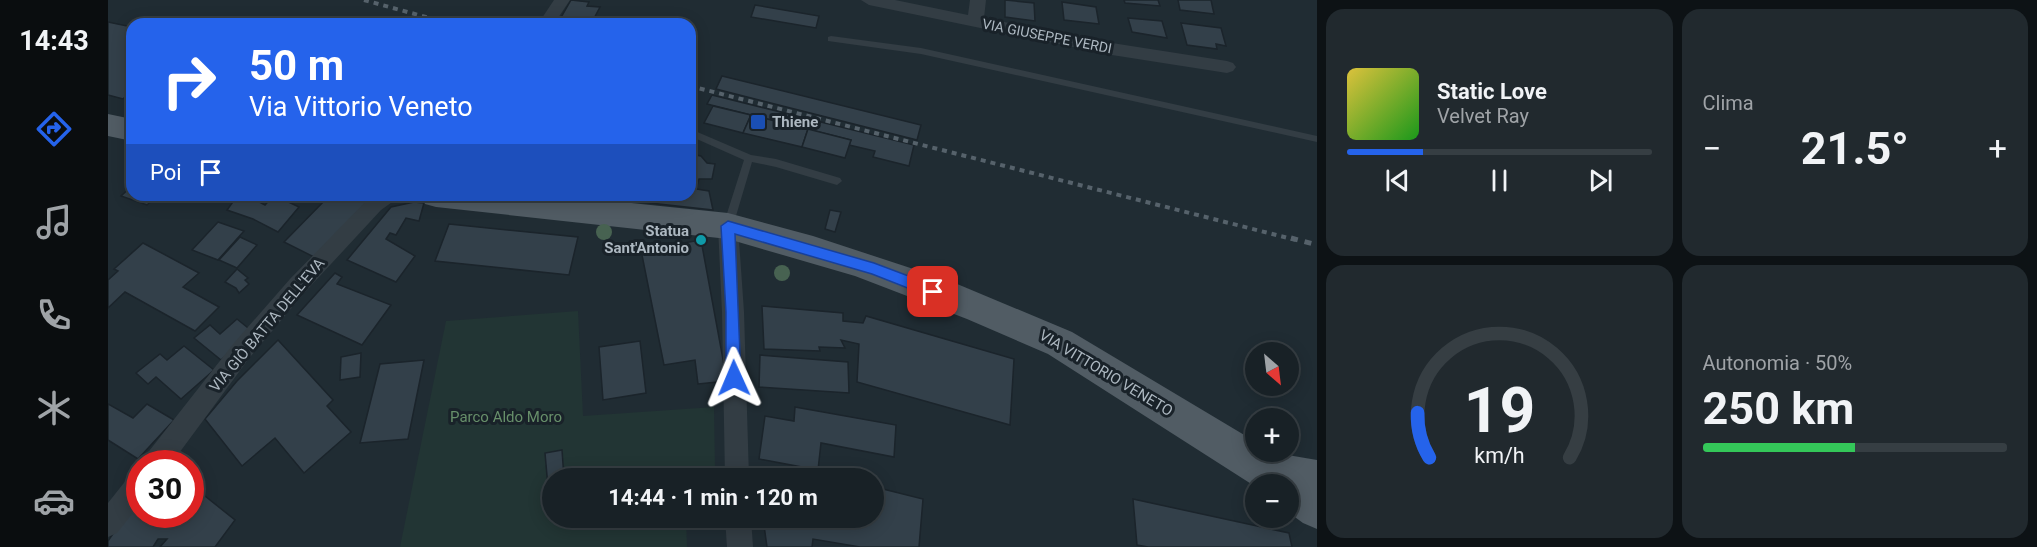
<!DOCTYPE html>
<html lang="it">
<meta charset="utf-8">
<style>
:root{--surface:#182126;--page:#21292e;--text:#f1f3f6;--muted:#9fa3a7;--line:#363e43;--accent:#2563eb}
body{margin:0;font-family:Roboto,sans-serif;background:var(--page);color:var(--text);height:100vh;display:flex;flex-direction:column;font-size:22px;white-space:nowrap}
*{box-sizing:border-box;margin:0}
p{font-size:20px;color:var(--muted)}
.icon{flex:none;width:33px;height:33px;fill:none;stroke:currentColor;stroke-width:2;stroke-linecap:round;stroke-linejoin:round}
.map{position:relative;flex:1;overflow:hidden}
.side{display:flex;flex-direction:column;gap:9px;padding:9px;background:#0d1215;width:720px}
.side>*{flex:none}
.top-card{position:absolute;left:18px;top:18px;width:570px;height:183px;border-radius:18px;box-shadow:0 3px 15px #0003,0 0 0 2px var(--line);background:#2563eb;color:#fff;overflow:hidden}
.needle{width:39px;rotate:152deg}
.tools{position:absolute;left:1137px;top:342px;display:grid;gap:12px}
.tools a{display:grid;place-items:center;width:54px;height:54px;border-radius:50%;background:var(--surface);box-shadow:0 3px 15px #0003,0 0 0 2px var(--line);font-size:30px}
.speed{position:absolute;left:18px;top:450px;display:flex;gap:12px;font-size:30px;font-weight:700;text-align:center}
.speed>*{display:grid;place-content:center;width:78px;height:78px;border-radius:50%;background:var(--surface);box-shadow:0 3px 15px #0003,0 0 0 2px var(--line);line-height:1}
.speed .limit{border:9px solid #d22;background:#fff;color:#111}
.pin{position:absolute;display:grid;place-items:center;width:51px;height:51px;color:#fff;margin:-26px;border-radius:12px;box-shadow:0 3px 9px #0006}
.me{position:absolute;width:66px;margin:-33px;rotate:359deg;stroke-linejoin:round;filter:drop-shadow(0 0 4px #0008)}
.turn{display:flex;align-items:center;gap:21px;height:126px;padding:0 24px;font-size:27px}
.turn .icon{width:78px;height:78px;stroke-width:2.5}
.turn b{display:block;font-size:42px;line-height:51px}
.then{display:flex;align-items:center;height:57px;padding:0 24px;background:#0003;gap:12px;font-size:22px}
.big{font-size:45px;font-weight:700;line-height:1.1}
.side .widget{flex:1;display:flex;flex-direction:column;justify-content:center;gap:9px;min-width:0;padding:0 21px;border-radius:18px;background:var(--page)}
.side .dial{align-items:center;gap:0}
.dial svg{height:156px;overflow:visible;fill:none;stroke:var(--line);stroke-width:7;stroke-linecap:round;text-anchor:middle}
.dial text{fill:var(--text);stroke:none}
.song{display:flex;align-items:center;gap:18px}
.cover{width:72px;height:72px;border-radius:9px;background:linear-gradient(135deg,hsl(50 70% 55%),hsl(120 70% 35%))}
.played{height:6px;border-radius:3px;background:linear-gradient(90deg,var(--accent) 25%,var(--line) 25%)}
.keys{display:flex;justify-content:space-around;direction:ltr}
.heat{display:flex;justify-content:space-between;align-items:center;font-size:33px;direction:ltr}
.charge{height:9px;border-radius:4px;background:linear-gradient(90deg,#34c759 50%,var(--line) 0)}
.side .tiles{flex:1;display:grid;gap:9px;grid-template-columns:repeat(2,1fr)}
.trip{position:absolute;left:434px;top:468px;width:342px;height:60px;border-radius:30px;background:var(--surface);box-shadow:0 3px 15px #0003,0 0 0 2px var(--line);font-weight:700;line-height:60px;text-align:center}
main{display:flex;flex:1;min-height:0}
.dock{display:flex;flex-direction:column;width:108px;justify-content:space-around;align-items:center;background:#0a0d0f;color:var(--muted)}
.dock .icon{width:42px;height:42px}
.dock .active{color:var(--accent)}
.dock b{font-size:27px;color:var(--text)}
.map>svg:first-child{display:block}
.green{fill:#223534}
.building{fill:#33404a;stroke:#1b242b;stroke-width:1.5}
.lines{fill:none;stroke-linecap:round;stroke-linejoin:round}
.service{fill:#333d44;fill-rule:evenodd}
.minor{fill:#333d44;fill-rule:evenodd}
.primary{fill:#515c64;fill-rule:evenodd}
.rail-far1{stroke:#56626b;stroke-width:4;stroke-dasharray:5 5;stroke-linecap:butt}
.rail{stroke:#56626b;stroke-width:5;stroke-dasharray:7 7;stroke-linecap:butt}
.tree{fill:#476251}
.route{fill:#2563eb;stroke:#184099;stroke-width:1.5}
.transit-dot{fill:#1a4fb4;stroke:#192229;stroke-width:2}
.culture-dot{fill:#0f9aa8;stroke:#192229;stroke-width:2}
.labels{text-anchor:middle;dominant-baseline:central;stroke-width:6;stroke-linejoin:round;paint-order:stroke}
.far-street-label{font-size:14px;fill:#adb8c1;stroke:#192229}
.poi-label{font-size:15px;font-weight:bold;fill:#adb8c1;stroke:#192229;text-anchor:start}
.street-label{font-size:15px;fill:#adb8c1;stroke:#192229}
.park-label{font-size:15px;fill:#678f6a;stroke:#192229}
</style>
<main>
<nav class="dock">
<b>14:43</b>
<svg class="icon active" aria-label="directions" viewBox="0 0 24 24"><path d="M12 3l9 9-9 9-9-9zM9 14v-3h6M13 9l2 2-2 2"/></svg>
<svg class="icon" aria-label="music" viewBox="0 0 24 24"><path d="M9 18V5l10-2v13"/><circle cx="6" cy="18" r="3"/><circle cx="16" cy="16" r="3"/></svg>
<svg class="icon" aria-label="phone" viewBox="0 0 24 24"><path d="M5 4h4l2 5-3 2q2 4 5 5l2-3 5 2v4C11 20 4 13 5 4z"/></svg>
<svg class="icon" aria-label="climate" viewBox="0 0 24 24"><path d="M12 3v18M4 7l16 10M4 17L20 7"/></svg>
<svg class="icon" aria-label="car" viewBox="0 0 24 24"><path d="M5 17H2v-5l4-1 3-4h7l3 4 3 1v5h-3M9 17h6M6 11h13"/><circle cx="7" cy="17" r="2"/><circle cx="17" cy="17" r="2"/></svg>
</nav>
<div class="map">
<svg width="1209" height="547" viewBox="0 0 1209 547">
<rect width="100%" height="100%" fill="#202c33"/>
<!-- green -->
<polygon class="green" points="470,311 475,416 606,407 607,469 577,469 577,478 444,478 444,518 578,518 579,547 292,547 338,321"/>
<!-- building -->
<g class="building">
<polygon points="463,0 481,2 479,6 492,7 483,24 451,21"/>
<polygon points="897,0 926,3 927,21 897,17"/>
<polygon points="1016,0 1050,0 1052,6 1017,3"/>
<polygon points="1070,0 1103,0 1106,14 1072,10"/>
<polygon points="954,2 988,7 991,24 956,20"/>
<polygon points="647,5 711,16 708,28 643,17"/>
<polygon points="1020,18 1054,21 1059,38 1024,32"/>
<polygon points="0,22 24,27 24,58 21,61 24,62 24,90 15,99 0,95"/>
<polygon points="1073,23 1113,28 1118,46 1108,44 1109,49 1079,45"/>
<polygon points="614,76 813,125 809,140 608,89"/>
<polygon points="604,95 806,145 801,166 765,157 767,151 741,145 743,140 599,104"/>
<polygon points="605,106 643,115 635,133 596,123"/>
<polygon points="643,115 700,129 694,147 635,133"/>
<polygon points="700,129 743,140 737,158 694,147"/>
<polygon points="582,154 593,156 599,163 607,164 604,179 591,179 588,189 601,191 605,210 470,195 582,195"/>
<polygon points="24,186 24,195 50,195 39,205 13,196"/>
<polygon points="166,195 191,207 170,232 145,219 119,210 127,199 140,196 157,205"/>
<polygon points="222,195 267,195 210,259 176,242"/>
<polygon points="306,202 316,203 311,221 298,218 288,235 282,233 278,239 307,256 288,282 239,260 283,207"/>
<polygon points="722,210 733,212 727,232 717,229"/>
<polygon points="110,222 136,231 110,260 84,250"/>
<polygon points="341,224 470,237 461,275 327,261"/>
<polygon points="132,237 149,245 129,268 111,260"/>
<polygon points="593,240 619,381 590,384 587,360 556,365 533,250"/>
<polygon points="35,243 91,273 75,287 111,307 87,331 17,292 0,308 0,280 10,271 6,269"/>
<polygon points="129,269 140,278 137,280 141,284 131,293 128,288 117,282"/>
<polygon points="227,273 234,277 229,284 283,305 254,345 189,315"/>
<polygon points="654,306 735,313 735,321 755,323 758,316 906,359 902,425 749,382 751,344 733,340 737,348 711,347 712,351 656,349"/>
<polygon points="129,319 145,332 113,360 86,338 102,325 112,334"/>
<polygon points="170,340 225,400 219,406 243,432 196,473 167,438 134,466 97,419 129,381"/>
<polygon points="532,341 538,393 495,400 491,347"/>
<polygon points="76,346 106,370 73,399 48,377 40,384 28,373 52,354 59,360"/>
<polygon points="253,353 252,377 232,380 233,357"/>
<polygon points="652,355 740,362 741,393 651,387"/>
<polygon points="316,360 300,439 252,443 272,364"/>
<polygon points="0,404 25,418 39,404 66,420 30,459 0,440"/>
<polygon points="687,407 788,425 786,457 713,443 710,470 651,459 657,416 686,421"/>
<polygon points="454,450 456,478 444,478 444,486 440,487 437,453"/>
<polygon points="648,473 679,478 649,478"/>
<polygon points="767,487 815,499 811,547 752,547 705,539 704,547 659,547 655,518 765,518 765,494 768,495"/>
<polygon points="87,488 127,520 107,547 52,547 59,539 50,539 45,547 0,547 0,541 32,494 32,514 82,514 82,494"/>
<polygon points="1025,499 1181,533 1184,547 1040,547 1029,545"/>
</g>
<g class="lines">
<!-- service -->
<g class="service">
<polygon points="723,36 813,48 1209,136 1209,142 813,54 720,41 720,37"/>
<polygon points="582,130 587,131 643,155 668,159 732,178 734,181 729,185 668,167 644,162 625,226 624,229 616,229 615,226 636,160 582,136"/>
</g>
<!-- minor -->
<g class="minor">
<polygon points="446,0 462,0 446,24 430,24"/>
<polygon points="753,0 787,0 860,15 862,0 878,0 876,18 1004,43 1119,61 1125,63 1128,67 1125,71 1119,73 1004,55 761,5"/>
<polygon points="264,195 290,195 287,200 273,210 198,291 142,357 63,464 35,464 38,455 126,343 182,279"/>
<polygon points="620,218 627,220 630,226 636,312 641,478 617,478 614,312 610,226 613,220"/>
<polygon points="32,471 32,504 9,533 0,537 0,503 23,474"/>
<polygon points="617,518 643,518 645,547 619,547"/>
</g>
<!-- primary -->
<g class="primary">
<polygon points="0,114 24,119 24,141 0,136"/>
<polygon points="313,195 446,195 620,213 705,236 842,281 964,332 1148,442 1148,452 1162,452 1209,460 1209,529 1195,523 1180,512 1180,484 1148,484 1148,487 940,354 859,319 747,276 620,239 328,207 317,204"/>
</g>
<!-- rail-far1 -->
<g class="rail-far1">
<polyline points="256,0 343,24"/>
<polyline points="582,86 1188,240"/>
</g>
<!-- rail -->
<polyline class="rail" points="1183,238 1209,245"/>
</g>
<!-- trees -->
<g class="tree">
<circle cx="496" cy="232" r="8"/>
<circle cx="674" cy="273" r="8"/>
</g>
<!-- route -->
<polygon class="route" points="620,221 766,263 830,287 832,292 830,296 825,298 764,274 627,234 633,378 631,383 626,385 621,383 618,378 618,312 613,226"/>
<!-- markers -->
<rect class="transit-dot" x="642" y="114" width="16" height="16" rx="3"/>
<circle class="culture-dot" cx="593" cy="240" r="6"/>
<g class="labels">
<!-- far-street labels -->
<g class="far-street-label">
<text transform="translate(939 36) rotate(11)">VIA GIUSEPPE VERDI</text>
</g>
<!-- poi labels -->
<g class="poi-label">
<text x="664" y="122">Thiene</text>
<text x="581" y="231" text-anchor="end">Statua<tspan x="581" dy="17">Sant'Antonio</tspan></text>
</g>
<!-- street labels -->
<g class="street-label">
<text transform="translate(159 325) rotate(-50)">VIA GIÒ BATTA DELL'EVA</text>
<text transform="translate(998 373) rotate(31)">VIA VITTORIO VENETO</text>
</g>
<!-- park labels -->
<g class="park-label">
<text x="398" y="417">Parco Aldo Moro</text>
</g>
</g>
</svg>
<div class="tools">
<a><svg class="needle" viewBox="-14 -14 28 28"><path d="M0-13l5 13h-10z" fill="#e53935"/><path d="M0 13l5-13h-10z" fill="#9fa3a7"/></svg></a>
<a>+</a>
<a>−</a>
</div>
<div class="speed"><div class="limit">30</div></div>
<div class="pin" style="left:825px;top:292px;background:#d93025"><svg class="icon" aria-label="arrive" viewBox="0 0 24 24"><path d="M6 21V4h12l-3 4 3 4H6"/></svg></div>
<svg class="me" style="left:626px;top:378px" viewBox="-20 -20 40 40"><path d="M0-17L14 15 0 8-14 15z" fill="#2563eb" stroke="#fff" stroke-width="4"/></svg>
<div class="trip">14:44 · 1 min · 120 m</div>
<div class="top-card">
<div class="turn"><svg class="icon" aria-label="right" viewBox="0 0 24 24"><path d="M7 20v-9h11M14 6l5 5-5 5"/></svg><div><b>50 m</b>Via Vittorio Veneto</div></div>
<div class="then">Poi<svg class="icon" aria-label="arrive" viewBox="0 0 24 24"><path d="M6 21V4h12l-3 4 3 4H6"/></svg></div>
</div>
</div>
<section class="side">
<div class="tiles">
<div class="widget">
<div class="song"><i class="cover"></i><div><b>Static Love</b><p>Velvet Ray</p></div></div>
<div class="played"></div>
<div class="keys"><svg class="icon" aria-label="previous" viewBox="0 0 24 24"><path d="M18 5L8 12l10 7zM5 5v14"/></svg><svg class="icon" aria-label="pause" viewBox="0 0 24 24"><path d="M8 5v14M16 5v14"/></svg><svg class="icon" aria-label="next" viewBox="0 0 24 24"><path d="M6 5l10 7-10 7zM19 5v14"/></svg></div>
</div>
<div class="widget"><p>Clima</p>
<div class="heat"><a>−</a><b class="big">21.5°</b><a>+</a></div>
</div>
<div class="widget dial"><svg viewBox="0 0 100 80">
<path d="M14 69A42 42 0 1 1 86 69"/>
<path d="M14 69A42 42 0 0 1 8 46" stroke="#2563eb"/>
<text x="50" y="56" font-size="32" font-weight="700">19</text>
<text x="50" y="72" font-size="11">km/h</text>
</svg></div>
<div class="widget"><p>Autonomia · 50%</p><b class="big">250 km</b><div class="charge"></div></div>
</div>
</section>
</main>
